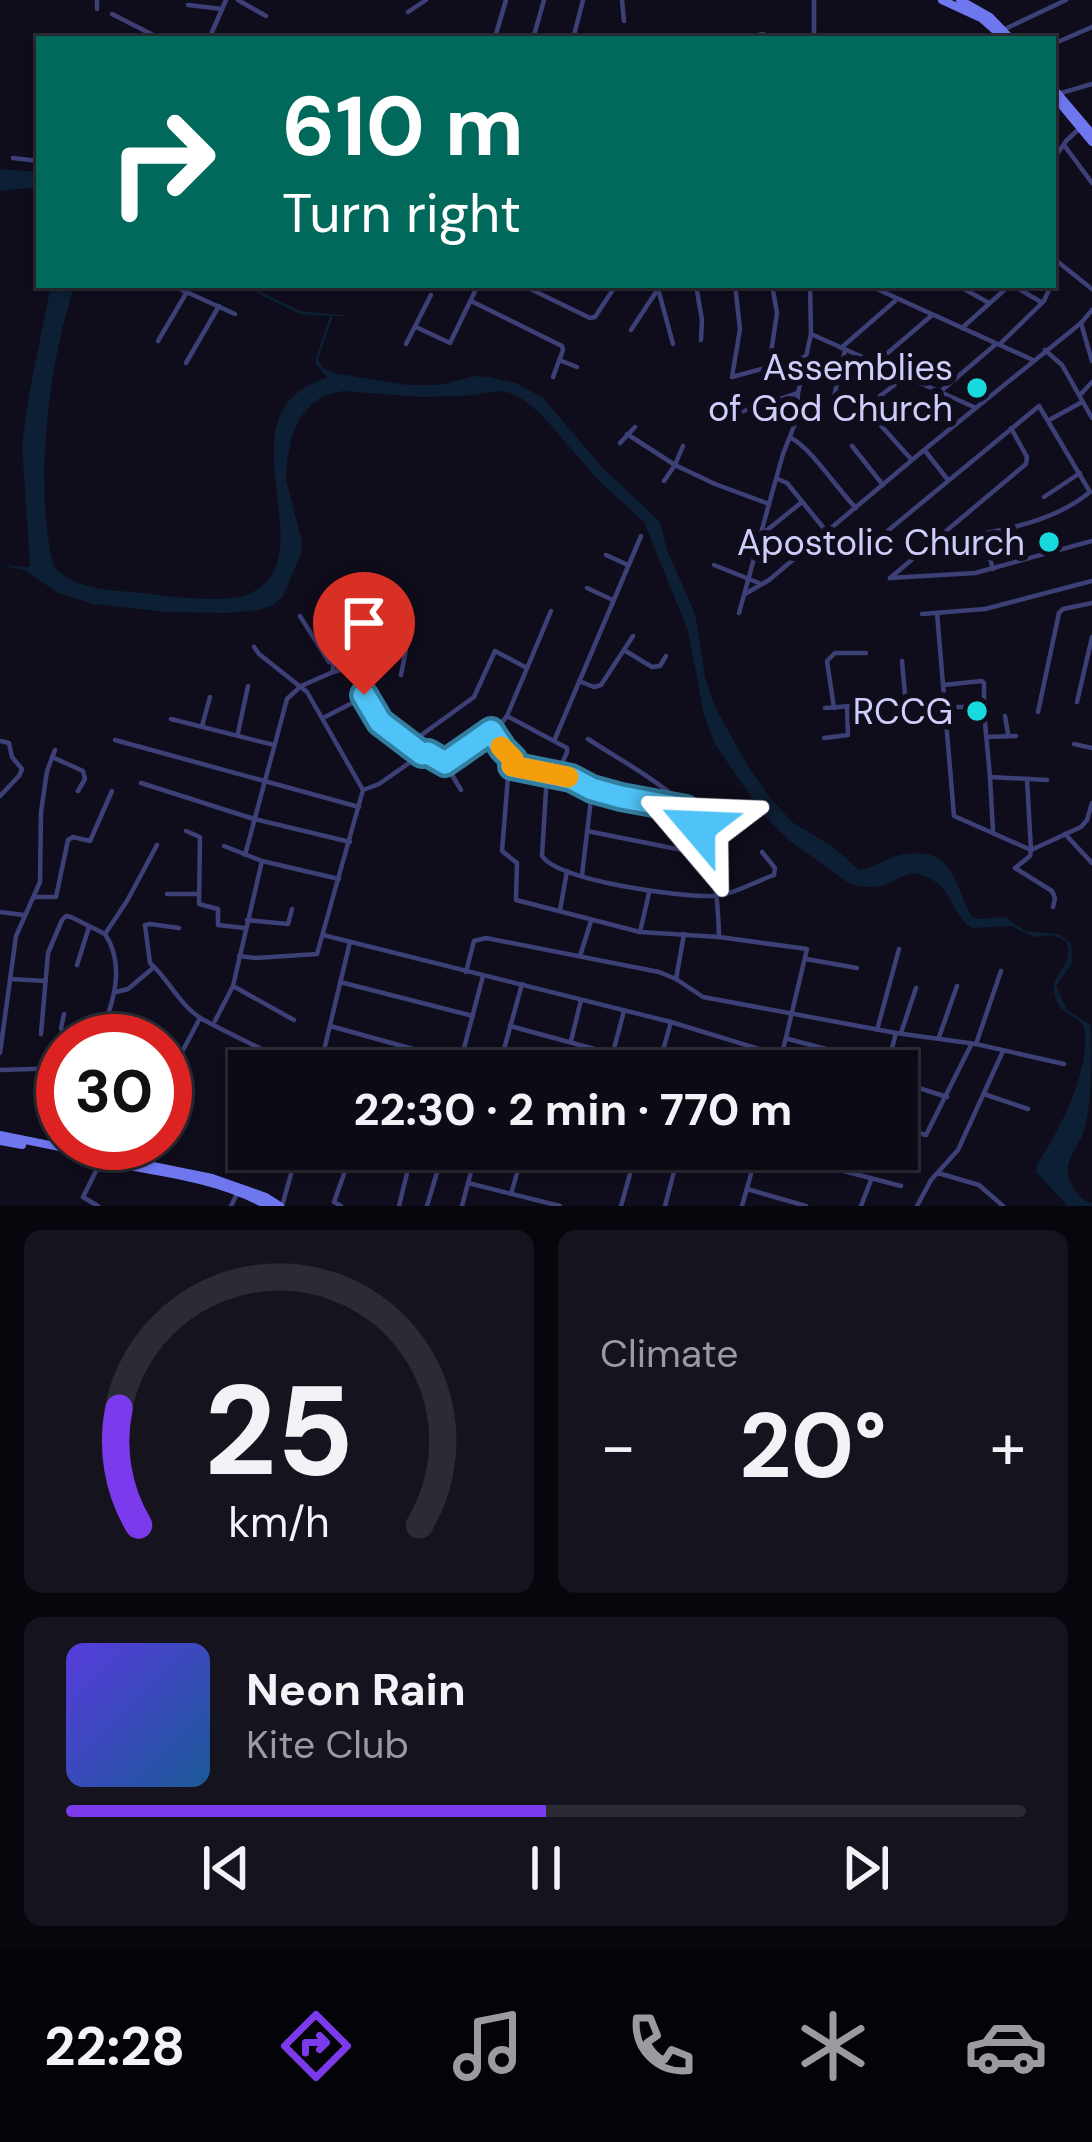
<!DOCTYPE html>
<meta charset="utf-8">
<style>
:root{--surface:#0b0a15;--page:#14131e;--text:#f1f3f6;--muted:#9a9aa0;--line:#2b2b34;--accent:#7c3aed}
body{margin:0;font-family:"DM Sans",sans-serif;background:var(--page);color:var(--text);height:100vh;display:flex;flex-direction:column;font-size:45px;white-space:nowrap}
*{box-sizing:border-box;margin:0}
p{font-size:39px;color:var(--muted)}
.icon{flex:none;width:66px;height:66px;fill:none;stroke:currentColor;stroke-width:2;stroke-linecap:round;stroke-linejoin:round}
.map{position:relative;height:1206px;overflow:hidden}
.panel{display:flex;flex-direction:column;gap:24px;padding:24px;background:#06060c;flex:1}
.panel>*{flex:none}
.hud{position:absolute;left:36px;top:36px;width:1020px;height:252px;border-radius:0px;box-shadow:0 3px 9px #0004,0 0 0 3px var(--line);background:#00695c;color:#fff;overflow:hidden}
.speed{position:absolute;left:36px;top:1014px;display:flex;gap:24px;font-size:60px;font-weight:700;text-align:center}
.speed>*{display:grid;place-content:center;width:156px;height:156px;border-radius:50%;background:var(--surface);box-shadow:0 3px 9px #0004,0 0 0 3px var(--line);line-height:1}
.speed .limit{border:18px solid #d22;background:#fff;color:#111}
.pin{position:absolute;display:grid;place-items:center;width:102px;height:102px;color:#fff;margin:-123px -51px;border-radius:50% 50% 50% 0;rotate:-45deg;box-shadow:0 0 12px #0007}
.pin .icon{rotate:45deg}
.me{position:absolute;width:132px;margin:-66px;rotate:296deg;stroke-linejoin:round;filter:drop-shadow(0 0 9px #0008)}
.turn{display:flex;align-items:center;gap:42px;height:252px;padding:0 48px;font-size:54px}
.turn .icon{width:156px;height:156px;stroke-width:2.5}
.turn b{display:block;font-size:84px;line-height:102px}
.big{font-size:90px;font-weight:700;line-height:1.1}
.panel .widget{flex:1;display:flex;flex-direction:column;justify-content:center;gap:18px;min-width:0;padding:0 42px;border-radius:18px;background:var(--page)}
.panel .dial{align-items:center;gap:0}
.dial svg{height:312px;overflow:visible;fill:none;stroke:var(--line);stroke-width:7;stroke-linecap:round;text-anchor:middle}
.dial text{fill:var(--text);stroke:none}
.song{display:flex;align-items:center;gap:36px}
.cover{width:144px;height:144px;border-radius:18px;background:linear-gradient(135deg,hsl(250 70% 55%),hsl(210 70% 35%))}
.played{height:12px;border-radius:6px;background:linear-gradient(90deg,var(--accent) 50%,var(--line) 50%)}
.keys{display:flex;justify-content:space-around;direction:ltr}
.heat{display:flex;justify-content:space-between;align-items:center;font-size:66px;direction:ltr}
.panel .tiles{flex:1;display:grid;gap:24px;grid-template-columns:1fr 1fr}
.widget:last-child{grid-column:span 2}
.trip{position:absolute;left:228px;top:1050px;width:690px;height:120px;border-radius:0px;background:var(--surface);box-shadow:0 3px 9px #0004,0 0 0 3px var(--line);font-weight:700;line-height:120px;text-align:center}
.tab-bar{display:flex;height:192px;justify-content:space-around;align-items:center;background:#040408;color:var(--muted)}
.tab-bar .icon{width:84px;height:84px}
.tab-bar .selected{color:var(--accent)}
.tab-bar b{font-size:54px;color:var(--text)}
.map>svg:first-child{display:block}
.water{fill:#0d1f35}
.lines{fill:none;stroke-linecap:round;stroke-linejoin:round}
.minor{stroke:#3d4076;stroke-width:4.5}
.secondary{stroke:#6f77ef;stroke-width:8}
.route-casing{stroke:#337fa1;stroke-width:30}
.route{stroke:#4fc3f7;stroke-width:21}
.slow{stroke:#f59e0b;stroke-width:21}
.poi-dot{fill:#18dadc;stroke:#0f0d1c;stroke-width:4.5}
.labels{text-anchor:middle;dominant-baseline:central;stroke-width:12;stroke-linejoin:round;paint-order:stroke}
.poi-label{font-size:36px;fill:#cfcefa;stroke:#0f0d1c;text-anchor:end}
</style>
<div class="map">
<svg width="1092" height="1206" viewBox="0 0 1092 1206">
<rect width="100%" height="100%" fill="#0f0d1c"/>
<!-- water -->
<g class="water">
<polygon points="0,169 39,172 39,191 28,188 0,191"/>
<path d="M51 285H75C49 359 33 490 54 567 77 592 118 590 150 594 175 597 229 604 251 593 329 556 214 411 327 378L316 364V358L330 316 300 314 263 296 247 285 300 311 350 316H333L318 359 323 368 333 373 408 385H439L476 376 488 377 516 383 543 398 602 467 660 522 667 550 695 614 705 677 715 707 746 763 771 799 793 823 832 846 859 870C873 869 883 860 896 856 956 842 952 883 972 917L977 919 1005 917 1025 931 1059 934 1071 943 1072 963 1056 986 1067 1010 1091 1025C1092 1055 1092 1103 1084 1131 1080 1143 1070 1154 1068 1166 1065 1181 1079 1200 1092 1203V1206H1068L1036 1172 1037 1165C1059 1131 1092 1069 1084 1027 1075 1012 1058 1016 1054 992 1051 971 1076 968 1066 941L1052 935 1034 937 1011 926 972 928C954 917 953 894 936 882 906 863 904 881 880 886 871 888 860 887 850 884L790 841 765 817 715 744 704 715 688 631 644 522 598 480 541 414 522 399 511 393 499 391 464 396 422 397 343 391 323 396 311 405 300 418 291 439 287 462 286 480 302 542 301 553 283 596 273 605 259 610 227 613 166 612 93 604 58 593 25 570 0 565 29 567 30 563 22 446 29 394Z"/>
</g>
<g class="lines">
<!-- minor -->
<g class="minor">
<polyline points="97,0 97,9"/>
<polyline points="238,0 266,16"/>
<polyline points="622,0 624,21"/>
<polyline points="814,0 814,39"/>
<polyline points="188,5 222,9"/>
<polyline points="408,12 426,0"/>
<polyline points="112,14 161,39"/>
<polyline points="1003,30 1066,0"/>
<polyline points="496,34 506,0"/>
<polyline points="209,39 226,0"/>
<polyline points="533,39 544,0"/>
<polyline points="573,39 583,0"/>
<polyline points="742,39 763,34 766,39"/>
<polyline points="1053,44 1092,27"/>
<polyline points="1058,94 1092,84"/>
<polyline points="1064,145 1092,183"/>
<polyline points="13,158 39,161"/>
<polyline points="1053,160 1066,141 1080,128"/>
<polyline points="1053,255 1058,262 1092,289"/>
<polyline points="171,285 235,314"/>
<polyline points="522,285 590,318 595,317 616,285"/>
<polyline points="657,285 673,344"/>
<polyline points="696,285 702,320 701,340"/>
<polyline points="735,285 740,329 732,377 805,357"/>
<polyline points="868,285 1033,360"/>
<polyline points="957,285 989,303"/>
<polyline points="1012,285 1041,302"/>
<polyline points="471,301 562,346 563,350 553,377"/>
<polyline points="1081,323 1092,361"/>
<polyline points="416,327 450,343 478,285"/>
<polyline points="962,328 1010,285"/>
<polyline points="631,330 658,289"/>
<polyline points="811,334 976,408"/>
<polyline points="158,341 191,285"/>
<polyline points="1001,343 1044,301 1051,285"/>
<polyline points="406,344 431,295"/>
<polyline points="841,348 895,301"/>
<polyline points="1045,350 1062,365 1092,418"/>
<polyline points="559,360 577,367"/>
<polyline points="186,363 219,306"/>
<polyline points="876,363 931,316"/>
<polyline points="769,366 777,313 772,285"/>
<polyline points="941,391 996,344"/>
<polyline points="1080,395 1092,382"/>
<polyline points="880,396 906,376"/>
<polyline points="832,405 845,350"/>
<polyline points="867,410 911,459"/>
<polyline points="709,414 740,412 798,393 811,334 810,285"/>
<polyline points="1051,419 1082,402"/>
<polyline points="627,434 675,465 683,446"/>
<path d="M791 438C810 447 838 490 856 508"/>
<polyline points="620,443 635,427"/>
<polyline points="852,446 883,485"/>
<polyline points="926,452 948,480"/>
<polyline points="778,479 787,483 826,531"/>
<polyline points="664,481 675,465 715,484 769,504 783,454 796,421 798,393"/>
<polyline points="1044,497 1080,473"/>
<polyline points="761,535 802,502"/>
<path d="M879 538 1039 406 1090 492C1061 516 1023 526 986 533L984 537 993 569"/>
<polyline points="606,555 628,565"/>
<polyline points="714,565 759,583"/>
<polyline points="890,578 1026,464 1027,457 1011,428"/>
<polyline points="890,578 975,573 1092,541"/>
<polyline points="587,588 613,600"/>
<polyline points="745,594 769,580 924,450 1081,323 1092,310"/>
<path d="M392 596C374 637 343 685 382 724 394 735 409 744 422 754L427 753 445 763 500 725 507 716 551 611"/>
<polyline points="739,613 769,504"/>
<polyline points="937,613 954,816 1031,850"/>
<polyline points="922,614 985,609 1092,581"/>
<polyline points="300,616 329,662"/>
<polyline points="369,647 388,646 406,649 401,675"/>
<polyline points="624,650 652,667 660,666 666,656"/>
<polyline points="902,661 907,717 912,719 946,720"/>
<polyline points="365,663 333,672 333,636 354,593 387,607"/>
<polyline points="579,681 594,687 601,685 633,636"/>
<polyline points="943,685 982,681 984,683 984,712 990,777 1047,780"/>
<polyline points="1077,702 1092,637"/>
<polyline points="945,707 986,707"/>
<polyline points="825,708 906,702"/>
<polyline points="834,708 827,661 835,653 866,653"/>
<polyline points="1038,712 1059,613 1063,609 1092,603"/>
<polyline points="507,716 567,748 567,752 557,775"/>
<polyline points="1005,716 1008,734"/>
<polyline points="323,718 364,697"/>
<polyline points="171,719 274,745"/>
<polyline points="202,726 210,697"/>
<polyline points="491,731 513,761 508,777 502,851 517,863 516,900 640,932 719,937"/>
<polyline points="238,733 248,686"/>
<polyline points="986,737 1016,736"/>
<polyline points="824,738 848,735 847,706"/>
<path d="M588 739C617 758 649 775 675 797 712 829 718 891 719 937L807 949 778 1071"/>
<polyline points="115,740 359,807"/>
<polyline points="0,741 9,743 12,757 22,769 19,776 0,796"/>
<polyline points="554,741 641,536"/>
<polyline points="409,744 474,697 495,651 527,668"/>
<polyline points="1074,744 1092,748"/>
<polyline points="52,757 83,771 85,779 78,791"/>
<polyline points="445,763 461,790"/>
<polyline points="512,766 563,776 592,789 621,797 686,809"/>
<path d="M547 774 542 856C559 881 679 897 712 896 732 895 755 882 774 875L775 868 762 852"/>
<polyline points="990,777 993,831"/>
<polyline points="1027,779 1031,850"/>
<polyline points="141,783 254,819 350,842"/>
<polyline points="363,790 379,784 422,754"/>
<polyline points="186,831 200,837 199,904 218,909 218,925 245,928"/>
<polyline points="587,831 707,855"/>
<polyline points="1065,834 1092,863"/>
<polyline points="224,846 262,861 339,879"/>
<polyline points="245,855 287,699 301,686 333,672"/>
<polyline points="582,875 592,791"/>
<polyline points="167,894 198,894"/>
<polyline points="34,897 56,897 68,840 73,837 90,841 112,791"/>
<polyline points="1053,907 1055,898 1052,891 1015,868 1030,856 1031,850 1081,827 1087,820 1092,803"/>
<polyline points="560,910 567,871"/>
<polyline points="0,912 24,915"/>
<polyline points="247,920 288,924 292,909"/>
<path d="M179 928 150 924 145 925 150 963C167 977 179 1005 202 1019 224 1031 248 1042 271 1054"/>
<polyline points="640,932 649,893"/>
<polyline points="323,935 671,1022 782,1056"/>
<polyline points="239,956 256,958 317,954 363,790 307,692 259,654 254,647"/>
<polyline points="580,956 591,921"/>
<polyline points="806,959 857,968"/>
<polyline points="77,965 89,927"/>
<polyline points="466,972 474,941 486,938 659,972 676,979 703,997 896,1033 976,1044 1064,1064"/>
<polyline points="10,979 46,981"/>
<polyline points="676,979 684,934"/>
<polyline points="340,982 473,1016"/>
<polyline points="233,986 294,1020"/>
<polyline points="116,992 128,989 153,968"/>
<polyline points="64,1014 61,1028 67,1041"/>
<polyline points="215,1021 233,986 262,861"/>
<polyline points="330,1026 460,1062"/>
<polyline points="510,1026 613,1054"/>
<polyline points="877,1030 899,949"/>
<polyline points="901,1033 916,988"/>
<polyline points="41,1034 48,953 62,920 66,916 71,917 105,934"/>
<polyline points="939,1037 957,986"/>
<polyline points="788,1039 887,1065"/>
<path d="M98 1041C112 1007 127 967 105 934L127 901 157 845"/>
<polyline points="571,1041 581,1000"/>
<polyline points="976,1044 1001,971"/>
<polyline points="0,1053 16,936 40,882 41,812 47,771 55,750"/>
<polyline points="323,1065 346,1071"/>
<polyline points="0,1070 63,1068"/>
<polyline points="319,1071 350,942"/>
<polyline points="458,1071 483,976"/>
<polyline points="498,1071 522,984"/>
<polyline points="539,1071 543,1057 569,1063"/>
<polyline points="608,1071 624,1011"/>
<polyline points="657,1071 671,1022"/>
<polyline points="886,1071 896,1033"/>
<polyline points="897,1081 947,1097"/>
<polyline points="165,1084 200,1018"/>
<polyline points="984,1094 1028,1109"/>
<polyline points="897,1127 926,1135 971,1045"/>
<polyline points="363,1149 409,1165 399,1206"/>
<polyline points="586,1149 633,1161"/>
<polyline points="713,1149 755,1161"/>
<polyline points="759,1149 901,1186"/>
<polyline points="128,1159 136,1143"/>
<polyline points="938,1173 979,1185 1003,1206"/>
<polyline points="858,1175 865,1149"/>
<polyline points="468,1183 560,1206"/>
<polyline points="747,1189 806,1206"/>
<polyline points="511,1194 524,1149"/>
<polyline points="98,1206 83,1197 101,1161"/>
<polyline points="231,1206 238,1192"/>
<polyline points="282,1206 298,1149"/>
<polyline points="341,1206 334,1202 353,1149"/>
<polyline points="427,1206 444,1149"/>
<polyline points="462,1206 477,1149"/>
<polyline points="621,1206 637,1149"/>
<polyline points="665,1206 680,1149"/>
<polyline points="742,1206 758,1149"/>
<polyline points="861,1206 871,1180"/>
<polyline points="917,1206 931,1180 958,1150 1003,1051"/>
</g>
<!-- secondary -->
<g class="secondary">
<polyline points="942,0 981,18 1005,39"/>
<polyline points="960,0 990,17 1011,39"/>
<polyline points="1053,88 1092,134"/>
<polyline points="1053,95 1092,142"/>
<polyline points="0,1135 212,1178 266,1197 280,1206"/>
<polyline points="0,1141 22,1145"/>
<path d="M90 1159C149 1171 215 1176 268 1206"/>
</g>
</g>
<g class="lines">
<!-- route casing -->
<g class="route-casing">
<polyline id="route" points="364,695 380,722 422,754 428,753 445,763 491,731 503,749 513,759 512,766 571,778 592,789 621,797 686,809 698,827"/>
</g>
<!-- route -->
<use href="#route" class="route"/>
<!-- slow -->
<polyline class="slow" points="501,747 513,759 512,766 568,777"/>
</g>
<!-- markers -->
<g class="poi-dot">
<circle cx="977" cy="388" r="12"/>
<circle cx="1049" cy="542" r="12"/>
<circle cx="977" cy="711" r="12"/>
</g>
<g class="labels">
<!-- poi labels -->
<g class="poi-label">
<text x="953" y="367">Assemblies<tspan x="953" dy="41">of God Church</tspan></text>
<text x="1025" y="542">Apostolic Church</text>
<text x="953" y="711">RCCG</text>
</g>
</g>
</svg>
<div class="speed"><div class="limit">30</div></div>
<div class="pin" style="left:364px;top:695px;background:#d93025"><svg class="icon" aria-label="arrive" viewBox="0 0 24 24"><path d="M6 21V4h12l-3 4 3 4H6"/></svg></div>
<svg class="me" style="left:698px;top:827px" viewBox="-20 -20 40 40"><path d="M0-17L14 15 0 8-14 15z" fill="#4fc3f7" stroke="#fff" stroke-width="4"/></svg>
<div class="trip">22:30 · 2 min · 770 m</div>
<div class="hud">
<div class="turn"><svg class="icon" aria-label="right" viewBox="0 0 24 24"><path d="M7 20v-9h11M14 6l5 5-5 5"/></svg><div><b>610 m</b>Turn right</div></div>
</div>
</div>
<section class="panel">
<div class="tiles">
<div class="widget dial"><svg viewBox="0 0 100 80">
<path d="M14 69A42 42 0 1 1 86 69"/>
<path d="M14 69A42 42 0 0 1 9 39" stroke="#7c3aed"/>
<text x="50" y="56" font-size="32" font-weight="700">25</text>
<text x="50" y="72" font-size="11">km/h</text>
</svg></div>
<div class="widget"><p>Climate</p>
<div class="heat"><a>−</a><b class="big">20°</b><a>+</a></div>
</div>
<div class="widget">
<div class="song"><i class="cover"></i><div><b>Neon Rain</b><p>Kite Club</p></div></div>
<div class="played"></div>
<div class="keys"><svg class="icon" aria-label="previous" viewBox="0 0 24 24"><path d="M18 5L8 12l10 7zM5 5v14"/></svg><svg class="icon" aria-label="pause" viewBox="0 0 24 24"><path d="M8 5v14M16 5v14"/></svg><svg class="icon" aria-label="next" viewBox="0 0 24 24"><path d="M6 5l10 7-10 7zM19 5v14"/></svg></div>
</div>
</div>
</section>
<nav class="tab-bar">
<b>22:28</b>
<svg class="icon selected" aria-label="directions" viewBox="0 0 24 24"><path d="M12 3l9 9-9 9-9-9zM9 14v-3h6M13 9l2 2-2 2"/></svg>
<svg class="icon" aria-label="music" viewBox="0 0 24 24"><path d="M9 18V5l10-2v13"/><circle cx="6" cy="18" r="3"/><circle cx="16" cy="16" r="3"/></svg>
<svg class="icon" aria-label="phone" viewBox="0 0 24 24"><path d="M5 4h4l2 5-3 2q2 4 5 5l2-3 5 2v4C11 20 4 13 5 4z"/></svg>
<svg class="icon" aria-label="climate" viewBox="0 0 24 24"><path d="M12 3v18M4 7l16 10M4 17L20 7"/></svg>
<svg class="icon" aria-label="car" viewBox="0 0 24 24"><path d="M5 17H2v-5l4-1 3-4h7l3 4 3 1v5h-3M9 17h6M6 11h13"/><circle cx="7" cy="17" r="2"/><circle cx="17" cy="17" r="2"/></svg>
</nav>
